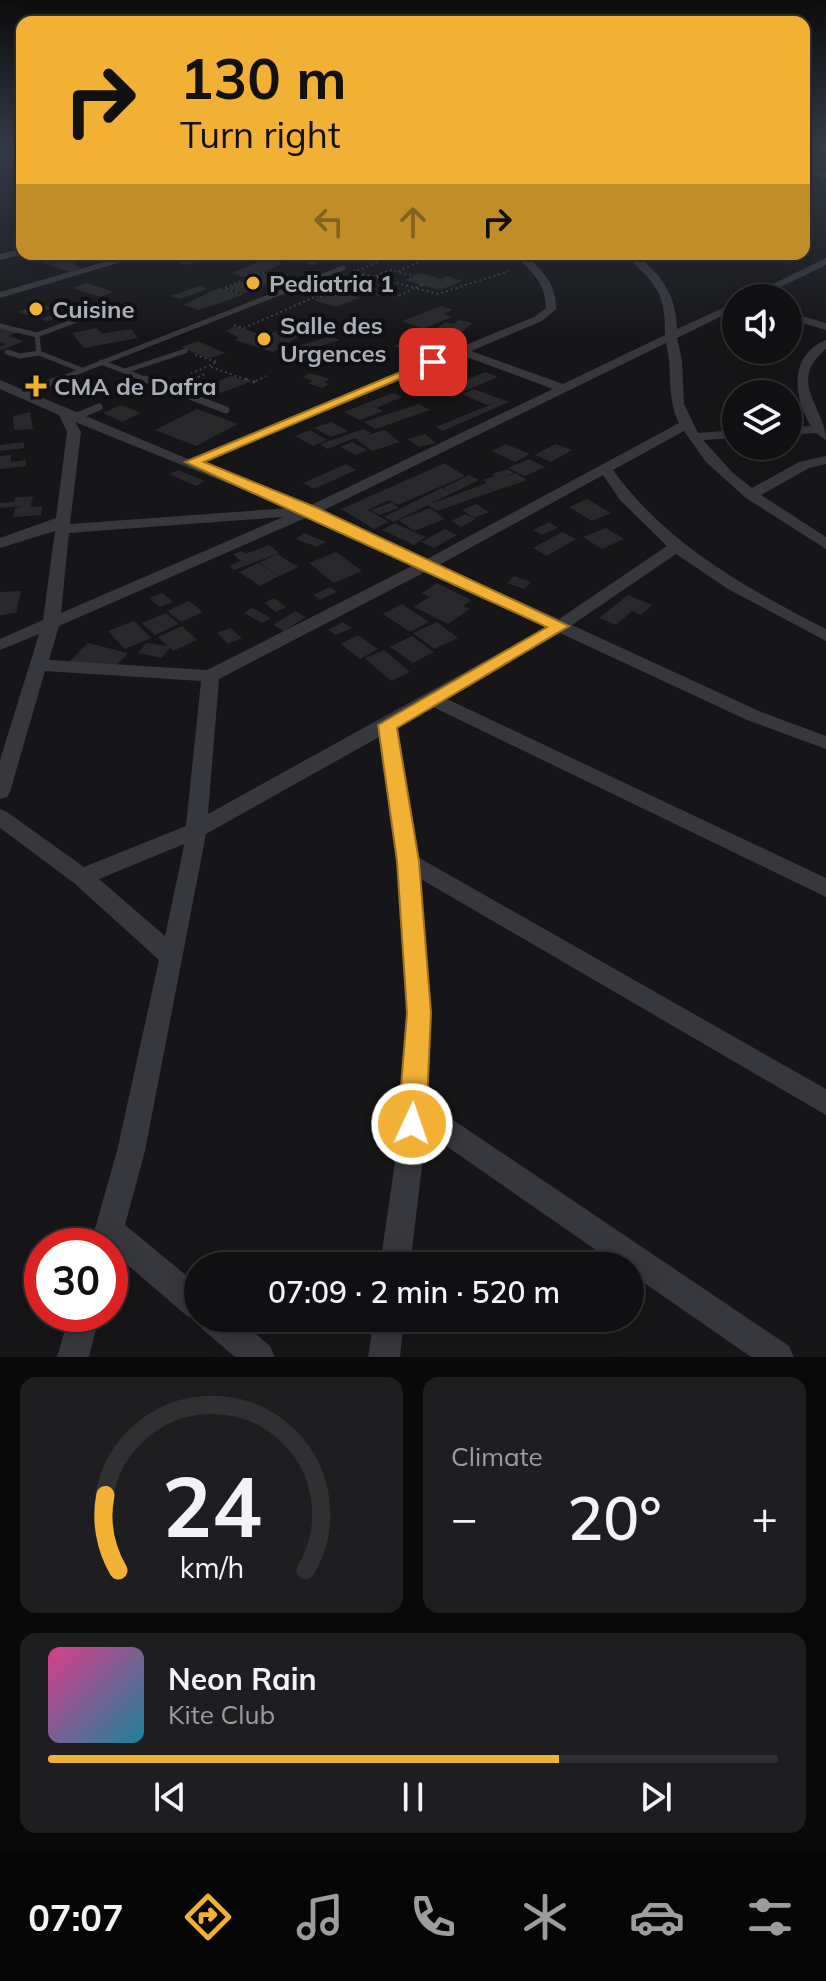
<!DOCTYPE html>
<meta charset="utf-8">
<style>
:root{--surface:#101012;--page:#1e1e20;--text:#f1f3f6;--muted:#9c9d9f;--line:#303032;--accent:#f2b134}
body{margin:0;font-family:Mulish,sans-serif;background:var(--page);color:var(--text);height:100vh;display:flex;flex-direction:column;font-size:30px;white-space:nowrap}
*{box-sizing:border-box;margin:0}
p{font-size:26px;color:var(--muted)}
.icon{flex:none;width:44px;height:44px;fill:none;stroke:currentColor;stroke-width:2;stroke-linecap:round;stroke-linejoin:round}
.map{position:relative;height:1357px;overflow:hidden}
.sheet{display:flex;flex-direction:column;gap:20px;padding:20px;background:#09090a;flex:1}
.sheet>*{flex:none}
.hud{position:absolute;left:16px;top:16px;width:794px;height:244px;border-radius:16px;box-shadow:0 4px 20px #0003,0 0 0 2px var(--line);background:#f2b134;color:#111;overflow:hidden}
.controls{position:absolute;left:722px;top:284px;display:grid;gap:16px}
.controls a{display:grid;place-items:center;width:80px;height:80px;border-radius:50%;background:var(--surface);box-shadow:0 4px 20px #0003,0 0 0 2px var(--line);font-size:40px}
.speed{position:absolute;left:24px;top:1228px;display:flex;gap:16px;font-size:40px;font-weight:700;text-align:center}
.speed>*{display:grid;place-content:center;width:104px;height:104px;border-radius:50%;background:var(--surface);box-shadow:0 4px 20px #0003,0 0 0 2px var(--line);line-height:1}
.speed .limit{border:12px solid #d22;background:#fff;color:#111}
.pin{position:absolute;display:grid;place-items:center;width:68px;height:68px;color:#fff;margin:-34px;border-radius:16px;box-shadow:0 4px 12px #0006}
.me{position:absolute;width:88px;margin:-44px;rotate:3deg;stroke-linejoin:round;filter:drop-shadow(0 0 6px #0008)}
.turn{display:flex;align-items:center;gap:28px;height:168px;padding:0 32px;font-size:36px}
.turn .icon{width:104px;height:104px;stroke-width:2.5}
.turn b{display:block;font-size:56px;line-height:68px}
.lanes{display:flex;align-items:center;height:76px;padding:0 32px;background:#0003;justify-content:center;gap:40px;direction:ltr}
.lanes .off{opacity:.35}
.big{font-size:60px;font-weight:600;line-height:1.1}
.sheet .card{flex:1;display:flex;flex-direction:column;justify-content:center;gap:12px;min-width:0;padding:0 28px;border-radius:16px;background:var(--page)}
.sheet .dial{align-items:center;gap:0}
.dial svg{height:208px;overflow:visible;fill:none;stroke:var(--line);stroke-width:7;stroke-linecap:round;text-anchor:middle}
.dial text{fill:var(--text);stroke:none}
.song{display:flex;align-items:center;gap:24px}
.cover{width:96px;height:96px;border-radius:12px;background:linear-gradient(135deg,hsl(330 70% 55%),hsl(190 70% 35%))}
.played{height:8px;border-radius:4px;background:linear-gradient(90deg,var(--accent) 70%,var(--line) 70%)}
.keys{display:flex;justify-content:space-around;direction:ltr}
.heat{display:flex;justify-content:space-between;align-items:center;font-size:44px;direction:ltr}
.sheet .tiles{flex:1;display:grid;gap:20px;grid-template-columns:1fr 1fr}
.card:last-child{grid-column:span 2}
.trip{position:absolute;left:184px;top:1252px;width:460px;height:80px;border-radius:40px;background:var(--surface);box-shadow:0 4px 20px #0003,0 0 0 2px var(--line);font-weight:600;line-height:80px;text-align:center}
.dock{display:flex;height:128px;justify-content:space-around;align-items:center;background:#060607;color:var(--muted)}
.dock .icon{width:56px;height:56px}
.dock .on{color:var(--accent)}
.dock b{font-size:36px;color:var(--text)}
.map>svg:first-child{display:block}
.building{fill:#29292c}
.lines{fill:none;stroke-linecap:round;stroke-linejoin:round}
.path-far1{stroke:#3d3f44;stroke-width:2;stroke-dasharray:2 3;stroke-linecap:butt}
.path{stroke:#3d3f44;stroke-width:3;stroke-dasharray:3 5;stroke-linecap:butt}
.lane-far1{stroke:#37383d;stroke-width:5}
.lane{stroke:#37383d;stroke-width:7}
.street{fill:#37383d;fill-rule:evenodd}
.route{fill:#f2b134;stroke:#9d7322;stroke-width:2}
.poi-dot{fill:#f2b134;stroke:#111113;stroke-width:3}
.labels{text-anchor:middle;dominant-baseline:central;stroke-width:8;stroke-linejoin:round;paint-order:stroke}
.far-poi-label{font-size:24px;font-weight:bold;fill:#a8adb8;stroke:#111113;text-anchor:start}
</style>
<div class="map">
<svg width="826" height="1357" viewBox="0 0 826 1357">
<rect width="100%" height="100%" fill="#161618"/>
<!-- building -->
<g class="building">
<polygon points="56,254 67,258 46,264 36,260"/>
<polygon points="200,254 212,256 188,265 178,263"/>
<polygon points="311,254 338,254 313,265 296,260"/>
<polygon points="69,259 81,269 71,272 48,265"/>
<polygon points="266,259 283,264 248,278 231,273"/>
<polygon points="263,273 280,278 244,293 227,288"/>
<polygon points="421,273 441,279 447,276 462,281 440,290 404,280"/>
<polygon points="86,283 114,292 101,297 72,288"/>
<polygon points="200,286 208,289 180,299 171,296"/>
<polygon points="219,288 243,295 199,310 183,305"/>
<polygon points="337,291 359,298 336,307 314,300"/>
<polygon points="38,304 52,308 31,316 18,312"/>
<polygon points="441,306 453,310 443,314 452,317 423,329 402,321"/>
<polygon points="70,308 82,312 47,321 41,319"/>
<polygon points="119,310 137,317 125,321 106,314"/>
<polygon points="458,320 473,323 461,333 437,328 445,322 454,324"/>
<polygon points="289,325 309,331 273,352 234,340 239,338 226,331 235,326 266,336"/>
<polygon points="0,327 18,332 9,336 24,341 0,351 0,346 6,344 0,342"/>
<polygon points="97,328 102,334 81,337 131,329 138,338 84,348 72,333"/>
<polygon points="331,336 340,340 305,351 296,347"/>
<polygon points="420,336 433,341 407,351 393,346"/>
<polygon points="198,341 225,353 208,359 181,347"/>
<polygon points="458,370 463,373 440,381 449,385 439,389 425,382"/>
<polygon points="485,372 498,377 456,395 443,390"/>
<polygon points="310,373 330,379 324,382 329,384 322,388 308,383 312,381 303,377"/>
<polygon points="231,376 250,382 221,393 203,387"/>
<polygon points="474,389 509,402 443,431 436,427 497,402 487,405 462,394"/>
<polygon points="393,393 402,397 376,408 383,411 360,420 344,412"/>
<polygon points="419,404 430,410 375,429 364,422"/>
<polygon points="121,405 141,413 122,422 103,413"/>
<polygon points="197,409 238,424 196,446 155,430"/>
<polygon points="30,412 33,429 14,430 13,416"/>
<polygon points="331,422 348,431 331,437 314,428"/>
<polygon points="363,429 371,433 361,437 384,430 400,442 372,451 355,438 327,449 320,444"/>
<polygon points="310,430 327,440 313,446 295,436"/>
<polygon points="425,434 436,443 419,447 408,439"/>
<polygon points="24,442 24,448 0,451 0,445"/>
<polygon points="352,442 367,450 356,455 340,447"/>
<polygon points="506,444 530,454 515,462 492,451"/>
<polygon points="555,444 572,450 551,462 535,455"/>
<polygon points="11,455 11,462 26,460 26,466 0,469 0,456"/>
<polygon points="529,459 545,467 525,476 508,468"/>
<polygon points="445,463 465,476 398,505 389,500 368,510 389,522 374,529 341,509"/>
<polygon points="346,464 356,470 314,489 303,483"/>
<polygon points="508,469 514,473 498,479 516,473 527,480 437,511 428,505 394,522 384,517 441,488 449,492 443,488 469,475 479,480 428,505 487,483 483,480 495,476 492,474"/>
<polygon points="178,470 205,481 196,486 169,474"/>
<polygon points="33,496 30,507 42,506 41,515 13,517 15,508 24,506 0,508 0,503 14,502 15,498"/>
<polygon points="587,499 611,513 592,521 569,507"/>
<polygon points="392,502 399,508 379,515 371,510"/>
<polygon points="476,504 489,512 474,518 462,510"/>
<polygon points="430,508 445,519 414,531 399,520"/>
<polygon points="465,514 476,519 461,527 451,521"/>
<polygon points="549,522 558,528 542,535 533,530"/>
<polygon points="395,523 416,533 426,537 414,545 382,530"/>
<polygon points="606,528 624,539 602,549 583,537"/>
<polygon points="445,529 457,535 434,548 421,542"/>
<polygon points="562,532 576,539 547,556 533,548"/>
<polygon points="304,533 326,542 317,547 296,539"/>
<polygon points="269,545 279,553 234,570 229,566 241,561 233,554 242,551 245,554"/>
<polygon points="336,552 362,571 334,583 309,563"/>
<polygon points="277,554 298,567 280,576 259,563"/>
<polygon points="258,563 279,576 260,586 239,572"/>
<polygon points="514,576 531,582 524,589 507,583"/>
<polygon points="437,583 471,600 463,606 470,609 448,624 414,607 429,597 422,593"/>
<polygon points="330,587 337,592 320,600 313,595"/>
<polygon points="21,591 16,613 0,615 0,592"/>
<polygon points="162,593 173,602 160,607 149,598"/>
<polygon points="628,595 652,605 641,615 632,611 616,625 599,618"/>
<polygon points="274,598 286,607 276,612 264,603"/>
<polygon points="189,601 203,612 181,622 167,611"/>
<polygon points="402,604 429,622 410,632 383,614"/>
<polygon points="252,608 271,618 262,623 244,613"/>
<polygon points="295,611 306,617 284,631 273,625"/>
<polygon points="166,613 179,624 155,635 142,623"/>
<polygon points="134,621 151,638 125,649 108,631"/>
<polygon points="343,622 352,628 336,635 328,630"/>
<polygon points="437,622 458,638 434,649 413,633"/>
<polygon points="182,626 197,640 173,651 170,647 162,658 138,653 146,643 168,646 158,637"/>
<polygon points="230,628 242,638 228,644 217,633"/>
<polygon points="358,635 378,649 360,659 341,644"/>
<polygon points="412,636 434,652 413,663 390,647"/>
<polygon points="88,643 128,653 107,675 66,665"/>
<polygon points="384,650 410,672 391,681 365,658"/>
</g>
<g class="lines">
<!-- path-far1 -->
<g class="path-far1">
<polyline points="765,254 789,264"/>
<polyline points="353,271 415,288 422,285 419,284"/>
<polyline points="357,271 395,254"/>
<polyline points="398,271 438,254"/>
<polyline points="376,276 390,270 415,276"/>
<polyline points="350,282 399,295"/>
<polyline points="242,294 224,288 263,273 280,278"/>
<polyline points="399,296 415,288 438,294 509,271"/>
<polyline points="322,297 317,296 364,275"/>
<polyline points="234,325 244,328 317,296"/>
<polyline points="281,348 304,358 295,362"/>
<polyline points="195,355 217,362 186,376 194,379 205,374"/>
<polyline points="211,367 250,381"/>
<polyline points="256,381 266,376"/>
</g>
<!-- path -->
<polyline class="path" points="245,379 254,382 260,379"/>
<!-- lane-far1 -->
<g class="lane-far1">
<polyline points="0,326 37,335"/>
<polyline points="7,352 20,356 39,353"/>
<polyline points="101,362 150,381"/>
<polyline points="82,370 39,353 37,335 98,312"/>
<polyline points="125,371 185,351"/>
<polyline points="55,381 343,268"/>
</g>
<!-- lane -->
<g class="lane">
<polyline points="145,379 226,410"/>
<polyline points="21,394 60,379"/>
<polyline points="75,417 99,407"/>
</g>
<!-- street -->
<g class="street">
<polygon points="804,167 826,173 826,178 804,172"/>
<polygon points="22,249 22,254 25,254 0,260 0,254"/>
<polygon points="132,254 148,254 0,298 0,292"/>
<path d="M513 254H524C542 269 557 285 556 309L542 321 471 351 563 384 665 335C666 290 654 283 624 254H635C662 275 676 295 677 329L736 302V309L677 338 682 360 684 404 698 433 736 430V438L703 440 733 473 752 488 799 462 826 456V464L809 468 761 495 826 537V549L746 498 706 462 684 431 613 470C667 545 745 587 826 629V641L728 589 676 554 572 625 761 712 826 736V749L747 720 560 633 447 699 826 878V897L433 707 397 728 416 856 826 1089V1115L419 878 431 1010 428 1103 789 1346 794 1357H751L630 1273V1266H619L426 1132 410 1266H380C390 1191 404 1117 406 1042 410 940 393 838 379 737L206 834 145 1151 125 1225 198 1285V1318H237L270 1346 275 1357H235L202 1329 199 1320 187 1316 116 1255 110 1259V1246H90L117 1151 159 960 74 883 0 828V809L7 812 84 867 186 826 201 681 45 671 10 792 7 797 0 799V760L39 634 0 650V639L43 620 55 531 0 548V538L56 518 67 432 59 415 0 389V380L188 459 534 317 546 308C546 282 530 270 513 254ZM666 343C673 370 666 397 679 423L427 559 322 511ZM461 355 553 389 309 506 201 463ZM75 422 289 508 70 524 81 432ZM603 475 620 500 667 546 559 619 439 565ZM310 516 414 565 207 670 49 660 59 626ZM283 517 61 613 69 533ZM427 571 546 627 208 814 219 679ZM184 844 183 851 165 936 99 879Z"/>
<polygon points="826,258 826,265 758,298 745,298"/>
<polygon points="788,312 826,323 826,330 788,319"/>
<path d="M826 340V349C786 381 826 408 826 440L816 433 788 435V427L811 426C793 396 789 355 826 340Z"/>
<polygon points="70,1314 100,1314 89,1357 57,1357"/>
<polygon points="374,1318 404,1318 400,1357 368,1357"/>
</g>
</g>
<!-- sky -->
<linearGradient id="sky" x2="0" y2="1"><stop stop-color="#0c0c0d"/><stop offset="0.44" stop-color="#363c48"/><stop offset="1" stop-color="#363c48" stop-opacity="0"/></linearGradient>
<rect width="826" height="337" fill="url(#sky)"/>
<!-- route -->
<polygon class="route" points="429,360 439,362 204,462 315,507 569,626 397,728 419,861 431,1013 426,1124 422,1133 412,1137 402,1133 398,1124 407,1013 397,861 378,725 547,627 185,462"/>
<!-- markers -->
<g class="poi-dot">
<circle cx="253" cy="283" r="8"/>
<circle cx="36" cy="309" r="8"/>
<circle cx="264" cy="339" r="8"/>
<path d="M32 374h8v8h8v8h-8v8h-8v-8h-8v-8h8z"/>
</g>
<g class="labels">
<!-- far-poi labels -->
<g class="far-poi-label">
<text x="269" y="283">Pediatria 1</text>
<text x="52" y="309">Cuisine</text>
<text x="280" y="325">Salle des<tspan x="280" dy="28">Urgences</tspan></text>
<text x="54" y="386">CMA de Dafra</text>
</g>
</g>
</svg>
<div class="controls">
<a><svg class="icon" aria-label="sound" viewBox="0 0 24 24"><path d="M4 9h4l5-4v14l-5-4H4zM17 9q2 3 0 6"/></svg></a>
<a><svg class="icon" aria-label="layers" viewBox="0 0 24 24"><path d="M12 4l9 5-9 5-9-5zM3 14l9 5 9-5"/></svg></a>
</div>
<div class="speed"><div class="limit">30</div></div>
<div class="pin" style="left:433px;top:362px;background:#d93025"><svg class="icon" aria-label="arrive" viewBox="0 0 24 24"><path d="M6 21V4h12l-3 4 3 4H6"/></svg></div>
<svg class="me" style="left:412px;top:1124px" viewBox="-20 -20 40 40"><circle r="17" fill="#f2b134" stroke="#fff" stroke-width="3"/><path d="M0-11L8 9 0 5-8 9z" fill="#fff"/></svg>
<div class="trip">07:09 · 2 min · 520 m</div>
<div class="hud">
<div class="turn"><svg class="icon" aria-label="right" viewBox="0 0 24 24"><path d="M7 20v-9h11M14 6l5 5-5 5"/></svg><div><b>130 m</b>Turn right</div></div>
<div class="lanes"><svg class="icon off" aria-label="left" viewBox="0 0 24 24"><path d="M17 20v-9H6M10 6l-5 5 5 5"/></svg><svg class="icon off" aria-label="ahead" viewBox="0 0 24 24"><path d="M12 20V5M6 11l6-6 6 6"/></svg><svg class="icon" aria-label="right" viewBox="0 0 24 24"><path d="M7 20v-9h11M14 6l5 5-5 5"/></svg></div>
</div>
</div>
<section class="sheet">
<div class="tiles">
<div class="card dial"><svg viewBox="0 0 100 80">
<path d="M14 69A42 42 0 1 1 86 69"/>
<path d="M14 69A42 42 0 0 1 9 40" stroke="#f2b134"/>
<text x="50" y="56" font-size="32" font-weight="700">24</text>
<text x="50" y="72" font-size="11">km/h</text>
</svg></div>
<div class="card"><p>Climate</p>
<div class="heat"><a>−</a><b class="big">20°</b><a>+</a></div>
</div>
<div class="card">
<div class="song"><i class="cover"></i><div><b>Neon Rain</b><p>Kite Club</p></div></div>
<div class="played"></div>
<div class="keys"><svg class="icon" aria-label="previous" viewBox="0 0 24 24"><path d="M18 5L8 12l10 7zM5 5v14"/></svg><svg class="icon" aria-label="pause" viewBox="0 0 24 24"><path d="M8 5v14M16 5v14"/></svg><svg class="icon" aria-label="next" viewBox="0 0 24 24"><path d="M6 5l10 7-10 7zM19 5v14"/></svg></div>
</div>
</div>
</section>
<nav class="dock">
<b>07:07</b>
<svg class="icon on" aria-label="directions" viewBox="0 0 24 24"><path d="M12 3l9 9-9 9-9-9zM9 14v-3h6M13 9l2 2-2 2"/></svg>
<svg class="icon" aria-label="music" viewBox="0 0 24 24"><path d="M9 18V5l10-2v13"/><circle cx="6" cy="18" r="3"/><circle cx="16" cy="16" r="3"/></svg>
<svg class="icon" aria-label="phone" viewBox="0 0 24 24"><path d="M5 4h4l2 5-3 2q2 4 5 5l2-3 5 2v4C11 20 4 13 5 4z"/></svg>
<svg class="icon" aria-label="climate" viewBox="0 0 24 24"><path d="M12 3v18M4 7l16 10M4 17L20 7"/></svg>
<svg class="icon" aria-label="car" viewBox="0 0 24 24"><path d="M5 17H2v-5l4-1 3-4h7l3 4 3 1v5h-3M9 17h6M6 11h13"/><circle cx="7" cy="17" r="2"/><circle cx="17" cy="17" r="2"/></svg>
<svg class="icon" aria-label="filters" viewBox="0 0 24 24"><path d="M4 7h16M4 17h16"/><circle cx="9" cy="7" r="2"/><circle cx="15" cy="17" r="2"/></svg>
</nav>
